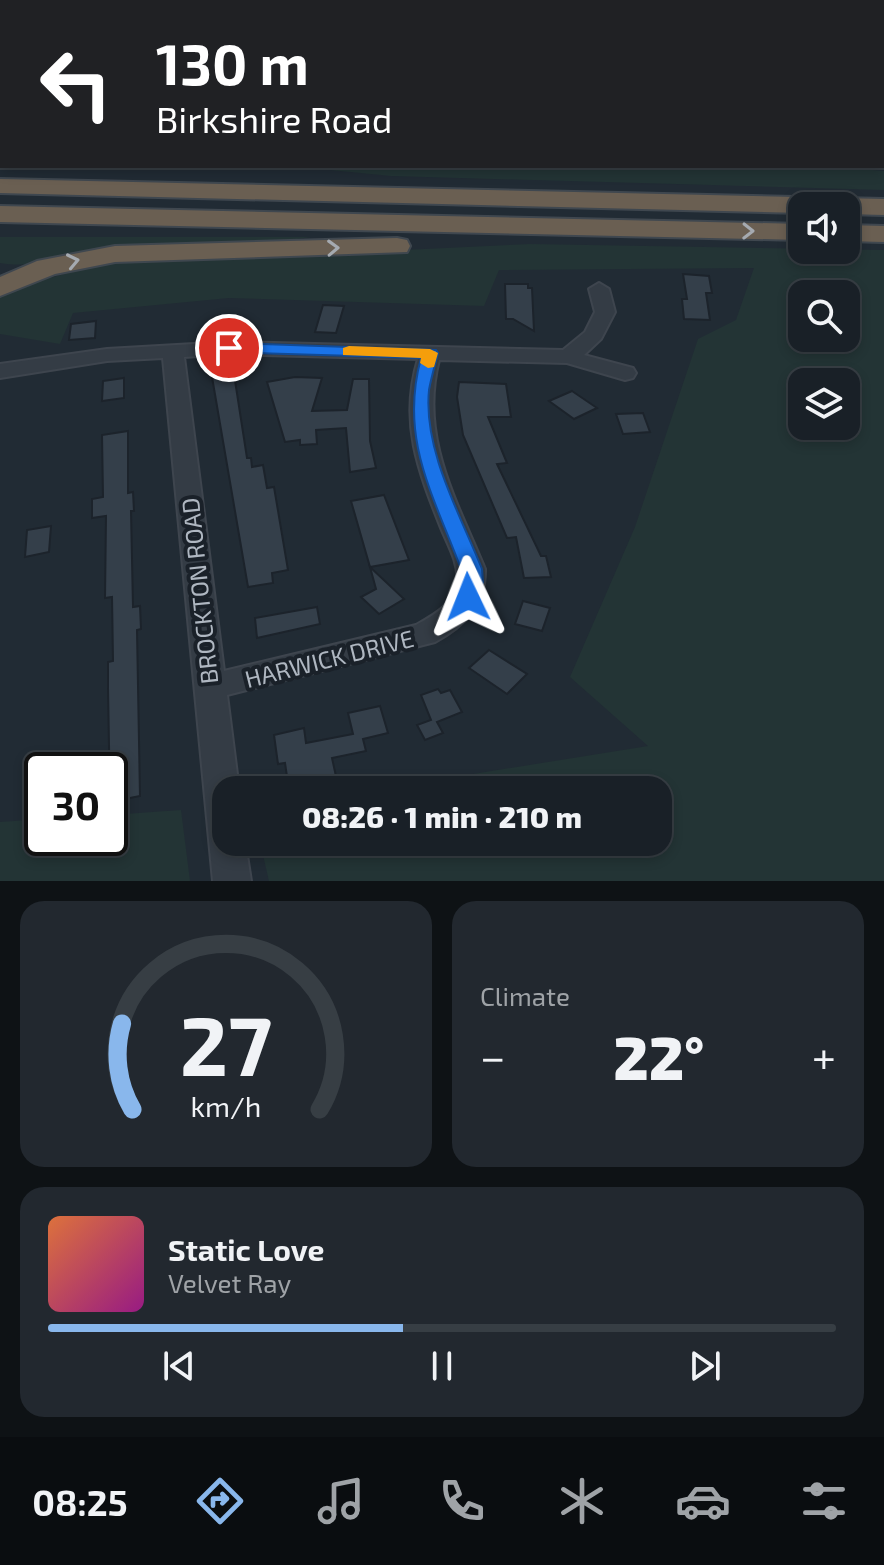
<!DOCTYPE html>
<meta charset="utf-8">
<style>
:root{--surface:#192027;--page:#22282f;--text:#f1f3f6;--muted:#9fa3a7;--line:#373e44;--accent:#89b7ec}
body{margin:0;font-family:"Exo 2",sans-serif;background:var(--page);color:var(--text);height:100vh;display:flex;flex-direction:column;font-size:30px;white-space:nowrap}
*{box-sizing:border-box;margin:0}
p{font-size:26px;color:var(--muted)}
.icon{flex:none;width:44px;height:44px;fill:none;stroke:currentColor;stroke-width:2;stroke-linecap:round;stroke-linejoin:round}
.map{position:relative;height:881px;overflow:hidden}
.side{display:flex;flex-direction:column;gap:20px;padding:20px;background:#0e1215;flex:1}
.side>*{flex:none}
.guide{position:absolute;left:0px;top:0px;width:884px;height:168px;box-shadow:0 4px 12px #0003,0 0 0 2px var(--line);background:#202124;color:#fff;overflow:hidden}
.controls{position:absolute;left:788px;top:192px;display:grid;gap:16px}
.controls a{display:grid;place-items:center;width:72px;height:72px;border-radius:16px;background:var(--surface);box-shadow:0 4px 12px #0003,0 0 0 2px var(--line);font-size:40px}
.speed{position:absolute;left:24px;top:752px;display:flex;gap:16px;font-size:40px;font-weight:700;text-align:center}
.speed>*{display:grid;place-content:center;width:104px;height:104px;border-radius:50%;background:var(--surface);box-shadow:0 4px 12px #0003,0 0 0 2px var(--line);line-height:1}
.speed .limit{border:4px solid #111;border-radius:12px;background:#fff;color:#111}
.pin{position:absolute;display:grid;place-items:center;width:68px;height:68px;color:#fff;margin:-34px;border:4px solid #fff;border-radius:50%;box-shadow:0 2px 8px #0007}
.me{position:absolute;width:88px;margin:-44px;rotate:358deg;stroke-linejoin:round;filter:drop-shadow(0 0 6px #0008)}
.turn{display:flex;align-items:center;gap:28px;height:168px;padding:0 24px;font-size:36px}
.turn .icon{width:104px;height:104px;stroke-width:2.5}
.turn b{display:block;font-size:56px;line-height:68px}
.big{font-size:60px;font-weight:800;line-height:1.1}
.side .tile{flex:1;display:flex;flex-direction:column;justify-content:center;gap:12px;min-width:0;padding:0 28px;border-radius:24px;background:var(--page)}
.side .dial{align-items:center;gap:0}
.dial svg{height:208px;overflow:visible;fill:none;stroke:var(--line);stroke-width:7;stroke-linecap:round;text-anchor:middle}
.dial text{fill:var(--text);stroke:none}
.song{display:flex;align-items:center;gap:24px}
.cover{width:96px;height:96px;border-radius:12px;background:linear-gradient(135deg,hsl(20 70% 55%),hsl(310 70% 35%))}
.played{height:8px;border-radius:4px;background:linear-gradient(90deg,var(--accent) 45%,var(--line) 45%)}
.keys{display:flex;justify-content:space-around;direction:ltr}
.heat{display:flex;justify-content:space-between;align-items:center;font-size:44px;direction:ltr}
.side .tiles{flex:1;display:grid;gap:20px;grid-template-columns:1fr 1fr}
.tile:last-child{grid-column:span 2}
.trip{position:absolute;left:212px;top:776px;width:460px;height:80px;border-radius:24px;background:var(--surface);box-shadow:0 4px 12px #0003,0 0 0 2px var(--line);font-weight:800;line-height:80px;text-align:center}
.dock{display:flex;height:128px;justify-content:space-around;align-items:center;background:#0a0d10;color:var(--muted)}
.dock .icon{width:56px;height:56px}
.dock .current{color:var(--accent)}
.dock b{font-size:36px;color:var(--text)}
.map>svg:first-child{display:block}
.green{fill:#233435;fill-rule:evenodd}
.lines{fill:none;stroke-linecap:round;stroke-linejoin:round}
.stream{stroke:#162330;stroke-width:3}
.building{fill:#343f4a;stroke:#1c232b;stroke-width:2}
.minor-casing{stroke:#3e454e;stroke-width:4}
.major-casing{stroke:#3e454e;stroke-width:4}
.highway-casing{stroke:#3f474f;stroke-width:4}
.minor{fill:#343c45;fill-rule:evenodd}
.major{fill:#525b65;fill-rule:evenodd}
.highway{fill:#6a5f52;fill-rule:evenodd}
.oneway{stroke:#a5aab0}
.route{fill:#1a73e8;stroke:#114b97;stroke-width:2}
.slow{fill:#f59e0b}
.labels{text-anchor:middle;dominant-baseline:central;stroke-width:8;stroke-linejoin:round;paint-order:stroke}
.street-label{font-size:24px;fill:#afb7c1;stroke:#1a2129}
</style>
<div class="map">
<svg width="884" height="881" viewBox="0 0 884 881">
<rect width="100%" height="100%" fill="#212b34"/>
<!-- green -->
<g class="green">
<polygon points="290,166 606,170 823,166 884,171 884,190 391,176"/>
<path d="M0 237H311C242 248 172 247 103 252 67 255 36 269 0 263Z"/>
<path d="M530 244 884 250V881H269L260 842H658V790H398L473 774 648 746 570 677 635 527 698 339 736 320 754 268 499 270 484 306 229 298 73 313 60 344 0 334V296L22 285 104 264ZM802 294H846V338H802ZM802 382H846V426H802Z"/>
<polygon points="181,810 190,881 0,881 0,822 42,819 42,838 110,838 110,815"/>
</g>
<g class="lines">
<!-- stream -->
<polyline class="stream" points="815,0 818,2"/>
</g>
<!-- building -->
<g class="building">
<polygon points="683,274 709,276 712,293 706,293 710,320 684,319 682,299 687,299"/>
<polygon points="505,284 528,284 528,288 532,288 534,331 513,319 506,319"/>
<polygon points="323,305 344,306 336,333 315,332"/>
<polygon points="96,321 95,338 69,340 71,324"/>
<polygon points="234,374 247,458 251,458 252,467 263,465 267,488 274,487 288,570 272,573 273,583 248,587 212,377"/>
<polygon points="295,377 322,378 312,411 347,410 353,379 369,379 370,441 376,468 350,472 346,428 316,430 317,444 300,445 300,440 285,442 267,382"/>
<polygon points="124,378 124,398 102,401 103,381"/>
<polygon points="459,382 506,384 511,417 488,417 507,463 497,464 541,556 546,556 551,577 524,578 516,537 507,538 463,435 457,397"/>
<polygon points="572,391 597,408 574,419 549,401"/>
<polygon points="643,413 650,432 623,434 616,414"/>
<polygon points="128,431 128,493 133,492 134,511 131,511 133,607 140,606 141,629 137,630 140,796 110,802 108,688 108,662 113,661 112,597 105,598 106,516 92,518 92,499 103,497 102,435"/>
<polygon points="384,495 409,560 370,567 351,501"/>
<polygon points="51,526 49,552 25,557 27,530"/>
<polygon points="370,567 404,599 379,614 361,597 376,589"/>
<polygon points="523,601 550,608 542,631 515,624"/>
<polygon points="317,607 320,624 257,638 255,618"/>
<polygon points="489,650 527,674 507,694 469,668"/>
<polygon points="438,689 441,693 450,690 462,712 437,722 443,733 425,740 417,725 431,720 421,695"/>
<polygon points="380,706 388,733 363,739 366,751 332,758 339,790 289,790 285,763 278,764 274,735 304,728 306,743 353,734 348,713"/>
</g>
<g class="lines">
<!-- minor casing -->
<g class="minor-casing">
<g id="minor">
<rect x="359" y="0" width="10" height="2"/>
<rect x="498" y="0" width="10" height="2"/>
<polygon points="638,0 648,0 649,2 639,2"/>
<polygon points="795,0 807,0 808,2 796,2"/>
<rect x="0" y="49" width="2" height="8"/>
<polygon points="882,56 884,57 884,65 882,64"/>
<rect x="882" y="134" width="2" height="8"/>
<path d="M599 283 609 289 615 312 601 339 584 355 633 368 636 373 633 378 625 380 567 363 439 360C419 437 456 499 485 569 486 605 464 626 435 642L227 695 239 790H226V842H245L251 881H213L163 358 107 361 0 378V364L107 349 229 342 563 350 585 332 595 312 589 289ZM229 354 418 359C399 422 418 470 441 528 448 545 459 563 457 581 455 604 434 615 416 625L224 671 184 357Z"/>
</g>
</g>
<!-- major casing -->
<g class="major-casing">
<polygon id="major" points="2,67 2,87 0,88 0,68"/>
</g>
<!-- highway casing -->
<g class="highway-casing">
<g id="highway">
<rect x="0" y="92" width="2" height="13"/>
<polygon points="2,137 2,152 0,153 0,138"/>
<polygon points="0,179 884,199 884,215 846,214 846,206 802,206 802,213 0,193"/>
<polygon points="0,206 802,224 802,240 0,222"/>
<polygon points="846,225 884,226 884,242 846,241"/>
<polygon points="397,238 407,240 410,246 407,252 115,262 55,274 0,296 0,277 37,261 115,246"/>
</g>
</g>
<!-- minor -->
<use href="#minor" class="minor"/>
<!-- major -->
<use href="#major" class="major"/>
<!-- highway -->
<use href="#highway" class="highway"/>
</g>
<!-- one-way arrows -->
<defs><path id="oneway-chevron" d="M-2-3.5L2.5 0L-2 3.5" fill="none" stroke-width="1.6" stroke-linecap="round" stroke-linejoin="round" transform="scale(2)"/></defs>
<g class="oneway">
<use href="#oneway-chevron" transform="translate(748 231) rotate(1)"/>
<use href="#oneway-chevron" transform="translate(333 248) rotate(-2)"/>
<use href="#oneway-chevron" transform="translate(73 261) rotate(-12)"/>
</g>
<!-- route -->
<path class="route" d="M229 343 436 350 438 353C435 365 431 378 429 390 423 450 460 514 482 569L483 582 476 603H461L457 597 462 582 461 569C433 494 399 439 421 358L223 352 221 348Z"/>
<!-- slow -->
<polygon class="slow" points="349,346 430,349 438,353 434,367 428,368 420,363 421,358 343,355 343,348"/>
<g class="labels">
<!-- street labels -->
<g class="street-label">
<text transform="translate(199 591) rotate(-96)">BROCKTON ROAD</text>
<text transform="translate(329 658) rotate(-14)">HARWICK DRIVE</text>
</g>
</g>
</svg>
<div class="controls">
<a><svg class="icon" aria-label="sound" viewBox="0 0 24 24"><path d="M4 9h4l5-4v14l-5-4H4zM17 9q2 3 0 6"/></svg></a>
<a><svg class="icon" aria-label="search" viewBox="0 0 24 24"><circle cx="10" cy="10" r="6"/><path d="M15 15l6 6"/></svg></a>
<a><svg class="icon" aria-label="layers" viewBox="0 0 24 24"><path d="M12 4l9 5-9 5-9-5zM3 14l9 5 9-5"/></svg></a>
</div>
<div class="speed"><div class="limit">30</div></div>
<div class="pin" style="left:229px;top:348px;background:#d93025"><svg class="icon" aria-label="arrive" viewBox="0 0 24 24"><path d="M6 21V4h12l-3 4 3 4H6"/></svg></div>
<svg class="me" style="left:468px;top:597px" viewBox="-20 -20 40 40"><path d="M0-17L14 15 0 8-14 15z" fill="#1a73e8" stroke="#fff" stroke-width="4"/></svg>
<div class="trip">08:26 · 1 min · 210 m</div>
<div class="guide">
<div class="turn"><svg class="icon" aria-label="left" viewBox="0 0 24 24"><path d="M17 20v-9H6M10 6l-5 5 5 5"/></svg><div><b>130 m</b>Birkshire Road</div></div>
</div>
</div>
<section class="side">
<div class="tiles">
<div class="tile dial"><svg viewBox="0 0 100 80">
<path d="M14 69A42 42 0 1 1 86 69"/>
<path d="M14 69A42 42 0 0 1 10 36" stroke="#89b7ec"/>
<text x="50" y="56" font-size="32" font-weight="700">27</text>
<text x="50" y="72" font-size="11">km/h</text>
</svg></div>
<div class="tile"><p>Climate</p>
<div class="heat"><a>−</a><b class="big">22°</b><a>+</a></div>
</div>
<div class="tile">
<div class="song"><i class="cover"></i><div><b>Static Love</b><p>Velvet Ray</p></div></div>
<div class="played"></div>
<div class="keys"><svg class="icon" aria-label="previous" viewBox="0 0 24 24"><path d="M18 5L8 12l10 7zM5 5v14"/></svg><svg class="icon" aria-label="pause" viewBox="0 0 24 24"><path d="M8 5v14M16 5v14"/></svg><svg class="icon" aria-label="next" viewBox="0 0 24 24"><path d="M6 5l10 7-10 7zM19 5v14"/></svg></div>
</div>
</div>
</section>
<nav class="dock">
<b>08:25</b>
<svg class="icon current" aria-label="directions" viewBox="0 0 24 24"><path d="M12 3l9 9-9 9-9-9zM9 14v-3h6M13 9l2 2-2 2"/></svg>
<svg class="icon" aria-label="music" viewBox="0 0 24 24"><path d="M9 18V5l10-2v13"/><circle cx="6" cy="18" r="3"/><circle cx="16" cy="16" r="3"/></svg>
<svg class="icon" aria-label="phone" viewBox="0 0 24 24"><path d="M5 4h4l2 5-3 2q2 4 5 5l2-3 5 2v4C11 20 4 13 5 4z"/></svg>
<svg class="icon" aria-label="climate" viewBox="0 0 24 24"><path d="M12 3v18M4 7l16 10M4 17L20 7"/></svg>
<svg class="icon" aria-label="car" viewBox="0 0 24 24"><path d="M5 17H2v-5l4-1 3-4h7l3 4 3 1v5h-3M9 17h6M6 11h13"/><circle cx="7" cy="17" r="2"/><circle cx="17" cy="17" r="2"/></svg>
<svg class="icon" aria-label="filters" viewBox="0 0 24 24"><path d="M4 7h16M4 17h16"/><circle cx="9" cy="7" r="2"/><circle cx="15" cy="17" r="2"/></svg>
</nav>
